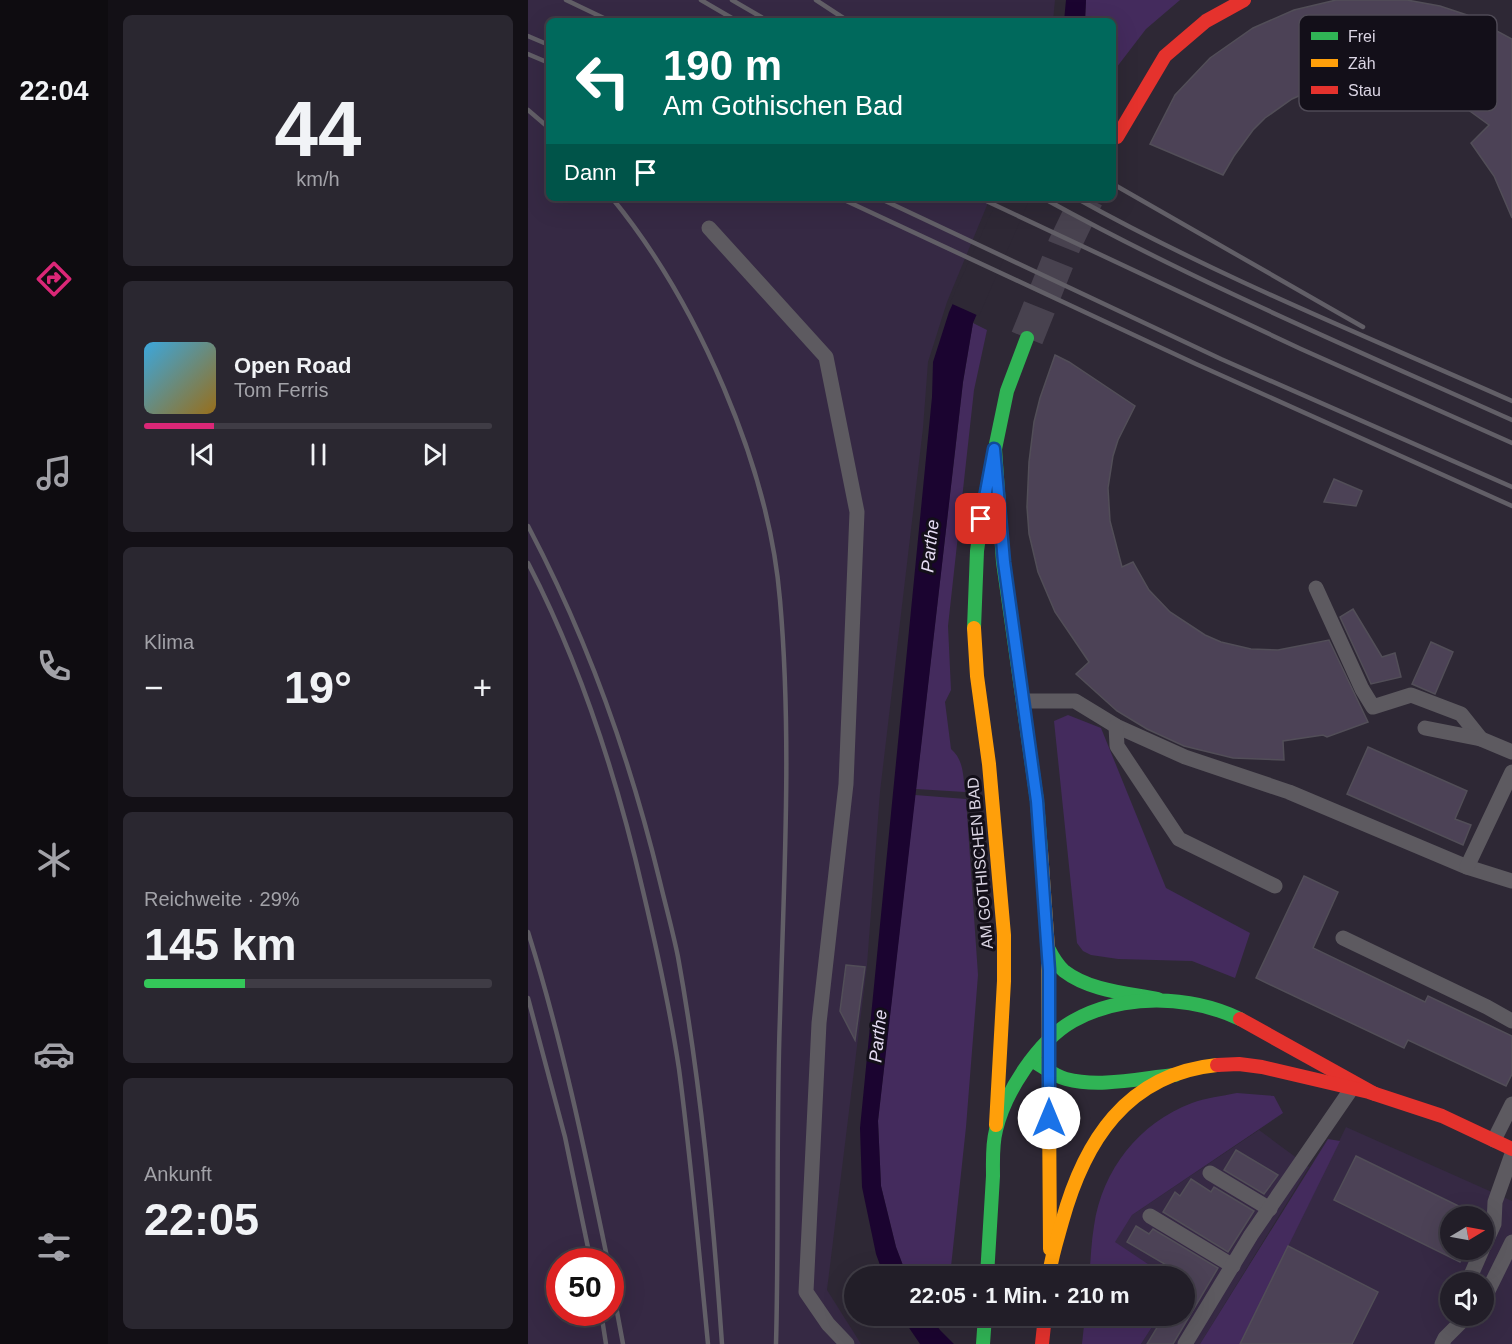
<!DOCTYPE html>
<html lang="de">
<meta charset="utf-8">
<style>
:root{--surface:#221e28;--page:#2a2730;--text:#f1f3f6;--muted:#a2a2a8;--line:#3f3c45;--accent:#db2777}
body{margin:0;font-family:Arial,sans-serif;background:var(--page);color:var(--text);height:100vh;display:flex;flex-direction:column;font-size:22px;white-space:nowrap}
*{box-sizing:border-box;margin:0}
p{font-size:20px;color:var(--muted)}
.icon{flex:none;width:33px;height:33px;fill:none;stroke:currentColor;stroke-width:2;stroke-linecap:round;stroke-linejoin:round}
.map{position:relative;flex:1;overflow:hidden}
.sheet{display:flex;flex-direction:column;gap:15px;padding:15px;background:#131016;width:420px}
.sheet>*{flex:none}
.hud{position:absolute;left:18px;top:18px;width:570px;height:183px;border-radius:9px;box-shadow:0 6px 24px #0002,0 0 0 2px var(--line);background:#00695c;color:#fff;overflow:hidden}
.needle{width:39px;rotate:80deg}
.fabs{position:absolute;left:912px;top:1206px;display:grid;gap:12px}
.fabs a{display:grid;place-items:center;width:54px;height:54px;border-radius:50%;background:var(--surface);box-shadow:0 6px 24px #0002,0 0 0 2px var(--line);font-size:30px}
.speed{position:absolute;left:18px;top:1248px;display:flex;gap:12px;font-size:30px;font-weight:700;text-align:center}
.speed>*{display:grid;place-content:center;width:78px;height:78px;border-radius:50%;background:var(--surface);box-shadow:0 6px 24px #0002,0 0 0 2px var(--line);line-height:1}
.speed .limit{border:9px solid #d22;background:#fff;color:#111}
.pin{position:absolute;display:grid;place-items:center;width:51px;height:51px;color:#fff;margin:-26px;border-radius:12px;box-shadow:0 3px 9px #0006}
.me{position:absolute;width:66px;margin:-33px;rotate:0deg;stroke-linejoin:round;filter:drop-shadow(0 0 4px #0008)}
.turn{display:flex;align-items:center;gap:21px;height:126px;padding:0 18px;font-size:27px}
.turn .icon{width:78px;height:78px;stroke-width:2.5}
.turn b{display:block;font-size:42px;line-height:51px}
.then{display:flex;align-items:center;height:57px;padding:0 18px;background:#0003;gap:12px;font-size:22px}
.big{font-size:45px;font-weight:800;line-height:1.1}
.sheet .card{flex:1;display:flex;flex-direction:column;justify-content:center;gap:9px;min-width:0;padding:0 21px;border-radius:9px;background:var(--page)}
.sheet .dial{align-items:center;gap:0}
.dial b{font-size:78px;line-height:1}
.song{display:flex;align-items:center;gap:18px}
.cover{width:72px;height:72px;border-radius:9px;background:linear-gradient(135deg,hsl(200 70% 55%),hsl(40 70% 35%))}
.played{height:6px;border-radius:3px;background:linear-gradient(90deg,var(--accent) 20%,var(--line) 20%)}
.keys{display:flex;justify-content:space-around;direction:ltr}
.heat{display:flex;justify-content:space-between;align-items:center;font-size:33px;direction:ltr}
.charge{height:9px;border-radius:4px;background:linear-gradient(90deg,#34c759 29%,var(--line) 0)}
.trip{position:absolute;left:316px;top:1266px;width:351px;height:60px;border-radius:30px;background:var(--surface);box-shadow:0 6px 24px #0002,0 0 0 2px var(--line);font-weight:800;line-height:60px;text-align:center}
main{display:flex;flex:1;min-height:0}
.menu{display:flex;flex-direction:column;width:108px;justify-content:space-around;align-items:center;background:#0e0c10;color:var(--muted)}
.menu .icon{width:42px;height:42px}
.menu .on{color:var(--accent)}
.menu b{font-size:27px;color:var(--text)}
.map>svg:first-child{display:block}
.built{fill:#362944;fill-rule:evenodd}
.green{fill:#442b5d}
.water{fill:#1b0430}
.pier{fill:#2e2835}
.building{fill:#4c4256;stroke:#524e58;stroke-width:1.5}
.lines{fill:none;stroke-linecap:round;stroke-linejoin:round}
.secondary-tunnel{stroke:#48424f;stroke-width:33;stroke-dasharray:33 16;stroke-linecap:butt}
.lane{stroke:#5d5a60;stroke-width:15}
.fast{stroke:#30b455;stroke-width:14}
.slow{stroke:#ff9f0a;stroke-width:14}
.jam{stroke:#e5322d;stroke-width:14}
.rail{stroke:#625f67;stroke-width:4.5}
.route-casing{stroke:#114b97;stroke-width:15}
.route{stroke:#1a73e8;stroke-width:10}
.labels{text-anchor:middle;dominant-baseline:central;stroke-width:6;stroke-linejoin:round;paint-order:stroke}
.street-label{font-size:16px;fill:#dbd5e4;stroke:#130f19}
.water-label{font-size:18px;font-style:italic;fill:#e7def4;stroke:#130f19}
.key{fill:#130f19;stroke:#4f4a56;stroke-width:1.5}
.key-label{font-size:16px;fill:#dbd5e4}
</style>
<main>
<nav class="menu">
<b>22:04</b>
<svg class="icon on" aria-label="directions" viewBox="0 0 24 24"><path d="M12 3l9 9-9 9-9-9zM9 14v-3h6M13 9l2 2-2 2"/></svg>
<svg class="icon" aria-label="music" viewBox="0 0 24 24"><path d="M9 18V5l10-2v13"/><circle cx="6" cy="18" r="3"/><circle cx="16" cy="16" r="3"/></svg>
<svg class="icon" aria-label="phone" viewBox="0 0 24 24"><path d="M5 4h4l2 5-3 2q2 4 5 5l2-3 5 2v4C11 20 4 13 5 4z"/></svg>
<svg class="icon" aria-label="climate" viewBox="0 0 24 24"><path d="M12 3v18M4 7l16 10M4 17L20 7"/></svg>
<svg class="icon" aria-label="car" viewBox="0 0 24 24"><path d="M5 17H2v-5l4-1 3-4h7l3 4 3 1v5h-3M9 17h6M6 11h13"/><circle cx="7" cy="17" r="2"/><circle cx="17" cy="17" r="2"/></svg>
<svg class="icon" aria-label="filters" viewBox="0 0 24 24"><path d="M4 7h16M4 17h16"/><circle cx="9" cy="7" r="2"/><circle cx="15" cy="17" r="2"/></svg>
</nav>
<section class="sheet">
<div class="card dial"><b>44</b><p>km/h</p></div>
<div class="card">
<div class="song"><i class="cover"></i><div><b>Open Road</b><p>Tom Ferris</p></div></div>
<div class="played"></div>
<div class="keys"><svg class="icon" aria-label="previous" viewBox="0 0 24 24"><path d="M18 5L8 12l10 7zM5 5v14"/></svg><svg class="icon" aria-label="pause" viewBox="0 0 24 24"><path d="M8 5v14M16 5v14"/></svg><svg class="icon" aria-label="next" viewBox="0 0 24 24"><path d="M6 5l10 7-10 7zM19 5v14"/></svg></div>
</div>
<div class="card"><p>Klima</p>
<div class="heat"><a>−</a><b class="big">19°</b><a>+</a></div>
</div>
<div class="card"><p>Reichweite · 29%</p><b class="big">145 km</b><div class="charge"></div></div>
<div class="card"><p>Ankunft</p><b class="big">22:05</b></div>
</section>
<div class="map">
<svg width="984" height="1344" viewBox="0 0 984 1344">
<rect width="100%" height="100%" fill="#2e2835"/>
<!-- built -->
<g class="built">
<path d="M0 0H527L525 21H21V198H462L419 302 400 362 395 428 352 792 339 965 299 1290 333 1344H0ZM32 1262H82V1312H32Z"/>
<path d="M818 1127 984 1201V1344H712ZM922 1216H956V1250H922ZM922 1282H956V1316H922Z"/>
<polygon points="731,1130 781,1167 672,1344 613,1344 631,1316 657,1316 657,1276 638,1276 586,1242 604,1215"/>
</g>
<!-- green -->
<g class="green">
<polygon points="558,0 652,0 618,29 585,72 585,21 557,21"/>
<path d="M445 323 459 330 446 390 420 626 423 690 417 702 423 749C436 760 435 776 437 792L388 789 435 382Z"/>
<polygon points="540,715 573,728 638,888 722,933 707,978 664,961 590,959 563,955 555,951 549,943 526,721"/>
<polygon points="387,795 438,799 450,975 438,1127 422,1276 390,1276 388,1273 379,1276 368,1247 353,1186 350,1121"/>
<path d="M709 1093 746 1096 755 1113 604 1215 587 1242 638 1276H561C563 1260 563 1243 566 1226 574 1170 611 1123 664 1103 677 1098 694 1096 709 1093Z"/>
<polygon points="800,1139 812,1141 712,1344 672,1344"/>
<polygon points="557,1316 631,1316 613,1344 554,1344"/>
</g>
<!-- water -->
<g class="water">
<polygon points="538,0 558,0 557,21 536,21"/>
<polygon points="473,198 499,198 445,323 435,382 350,1121 353,1186 368,1247 379,1276 356,1276 348,1254 334,1187 332,1128 404,397 405,362 421,312"/>
<polygon points="373,1316 402,1316 412,1330 426,1344 392,1344"/>
</g>
<!-- pier -->
<polygon class="pier" points="470,198 502,198 451,316 422,303"/>
<!-- building -->
<g class="building">
<polygon points="808,0 879,0 912,6 939,15 984,39 984,218 966,176 943,143 961,125 921,96 874,80 826,78 793,86 764,99 737,118 725,130 706,156 695,175 622,144 647,95 682,58 725,28 766,10"/>
<polygon points="527,355 541,362 607,406 590,440 585,456 580,488 582,521 594,567 605,562 621,590 642,612 677,635 693,642 723,649 750,650 801,640 840,722 799,737 795,735 755,741 756,760 705,758 656,746 619,729 589,711 548,674 561,662 527,612 510,572 501,534 499,507 501,462 506,422 512,398"/>
<polygon points="806,479 834,491 828,506 796,502"/>
<polygon points="825,609 854,657 867,653 873,677 843,684 812,617"/>
<polygon points="903,642 925,652 907,694 884,684"/>
<polygon points="840,747 939,791 927,819 943,825 935,845 819,794"/>
<polygon points="776,876 810,892 785,948 897,1002 900,996 984,1036 984,1074 978,1086 880,1040 876,1048 728,978"/>
<polygon points="318,965 337,967 327,1040 312,1011"/>
<polygon points="708,1150 750,1175 736,1194 696,1170"/>
<polygon points="828,1156 951,1216 922,1216 922,1250 938,1250 932,1262 806,1200"/>
<polygon points="663,1179 683,1192 686,1187 726,1211 700,1252 635,1212 647,1192 652,1196"/>
<polygon points="608,1226 621,1234 625,1229 690,1268 645,1344 619,1344 636,1316 657,1316 657,1276 599,1242"/>
<polygon points="760,1246 850,1292 824,1344 712,1344"/>
</g>
<g class="lines">
<!-- secondary-tunnel -->
<polyline class="secondary-tunnel" points="499,338 536,246 559,198"/>
<!-- lane -->
<g class="lane">
<polyline points="181,228 298,357 329,512 318,784 291,1023 278,1292 300,1324 319,1344"/>
<polyline points="788,588 834,689 845,707 883,695 933,714 953,739"/>
<polyline points="496,701 547,701 588,726 657,757 761,792 939,867 984,881"/>
<polyline points="588,726 589,746 651,839 747,886"/>
<polyline points="897,728 953,739 984,752"/>
<polyline points="939,867 984,772"/>
<polyline points="815,938 959,1007 984,1021"/>
<polyline points="966,1140 984,1104"/>
<polyline points="682,1173 742,1209"/>
<polyline points="622,1216 705,1266"/>
<polyline points="956,1246 966,1224 967,1202 984,1154"/>
<polyline points="943,1275 954,1250"/>
<polyline points="956,1299 984,1242"/>
<polyline points="657,1344 723,1235 824,1088"/>
<polyline points="914,1344 917,1338 939,1316"/>
</g>
<!-- fast -->
<g class="fast">
<polyline points="467,449 475,562 509,801 513,851"/>
<polyline points="446,628 449,551 456,502 479,391 499,338"/>
<path d="M520 948C524 956 529 965 536 971 562 991 599 993 630 999"/>
<path d="M505 1061C516 1067 526 1076 538 1079 572 1088 613 1078 647 1075"/>
<path d="M459 1276C461 1243 463 1209 465 1176 465 1161 464 1145 468 1130 477 1092 510 1041 545 1021 595 993 662 995 712 1019"/>
<polyline points="455,1344 457,1316"/>
</g>
<!-- slow -->
<g class="slow">
<polyline points="446,628 449,676 461,764 476,935 476,981 468,1125"/>
<polyline points="513,851 520,948 522,1249"/>
<path d="M521 1276C523 1258 529 1240 534 1222 556 1142 598 1074 689 1065"/>
</g>
<!-- jam -->
<g class="jam">
<polyline points="589,137 637,56 678,21 716,0"/>
<polyline points="712,1019 847,1094"/>
<polyline points="689,1065 711,1064 734,1067 841,1092 914,1116 984,1149"/>
<polyline points="514,1344 517,1316"/>
</g>
<!-- rail -->
<g class="rail">
<polyline points="38,0 82,21"/>
<polyline points="173,0 209,21"/>
<polyline points="204,0 240,21"/>
<polyline points="288,0 320,21"/>
<polyline points="0,36 21,45"/>
<polyline points="0,54 21,63"/>
<polyline points="0,110 21,128"/>
<polyline points="585,184 835,327"/>
<path d="M84 198C169 302 241 466 252 600 264 738 256 878 252 1016 248 1125 251 1235 248 1344"/>
<polyline points="312,198 668,364 984,506"/>
<polyline points="351,198 693,359 984,487"/>
<polyline points="452,198 773,349 984,443"/>
<path d="M515 198C667 282 826 349 984 420"/>
<path d="M548 198C688 276 838 336 984 401"/>
<path d="M0 526C59 638 102 758 132 882 138 907 145 932 150 957 173 1084 185 1215 194 1344"/>
<path d="M0 563C54 667 89 778 115 891 129 950 142 1009 151 1069 163 1160 171 1252 180 1344"/>
<path d="M0 932C34 1040 57 1151 80 1262"/>
<polyline points="0,998 37,1137 63,1262"/>
<polyline points="82,1274 95,1344"/>
<polyline points="73,1312 78,1344"/>
</g>
</g>
<g class="lines">
<!-- route casing -->
<g class="route-casing">
<polyline id="route" points="453,519 466,449 476,562 509,801 521,970 521,1118"/>
</g>
<!-- route -->
<use href="#route" class="route"/>
</g>
<g class="labels">
<!-- street labels -->
<g class="street-label">
<text transform="translate(452 863) rotate(-95)">AM GOTHISCHEN BAD</text>
</g>
<!-- water labels -->
<g class="water-label">
<text transform="translate(402 546) rotate(-84)">Parthe</text>
<text transform="translate(350 1036) rotate(-84)">Parthe</text>
</g>
</g>
<!-- legend -->
<rect x="771" y="15" width="198" height="96" rx="9" class="key"/>
<rect x="783" y="32" width="27" height="8" fill="#30b455"/>
<rect x="783" y="59" width="27" height="8" fill="#ff9f0a"/>
<rect x="783" y="86" width="27" height="8" fill="#e5322d"/>
<g class="key-label">
<text x="820" y="42">Frei</text>
<text x="820" y="69">Zäh</text>
<text x="820" y="96">Stau</text>
</g>
</svg>
<div class="fabs">
<a><svg class="needle" viewBox="-14 -14 28 28"><path d="M0-13l5 13h-10z" fill="#e53935"/><path d="M0 13l5-13h-10z" fill="#a2a2a8"/></svg></a>
<a><svg class="icon" aria-label="sound" viewBox="0 0 24 24"><path d="M4 9h4l5-4v14l-5-4H4zM17 9q2 3 0 6"/></svg></a>
</div>
<div class="speed"><div class="limit">50</div></div>
<div class="pin" style="left:453px;top:519px;background:#d93025"><svg class="icon" aria-label="arrive" viewBox="0 0 24 24"><path d="M6 21V4h12l-3 4 3 4H6"/></svg></div>
<svg class="me" style="left:521px;top:1118px" viewBox="-20 -20 40 40"><circle r="19" fill="#fff"/><path d="M0-13L10 11 0 6-10 11z" fill="#1a73e8"/></svg>
<div class="trip">22:05 · 1 Min. · 210 m</div>
<div class="hud">
<div class="turn"><svg class="icon" aria-label="left" viewBox="0 0 24 24"><path d="M17 20v-9H6M10 6l-5 5 5 5"/></svg><div><b>190 m</b>Am Gothischen Bad</div></div>
<div class="then">Dann<svg class="icon" aria-label="arrive" viewBox="0 0 24 24"><path d="M6 21V4h12l-3 4 3 4H6"/></svg></div>
</div>
</div>
</main>
